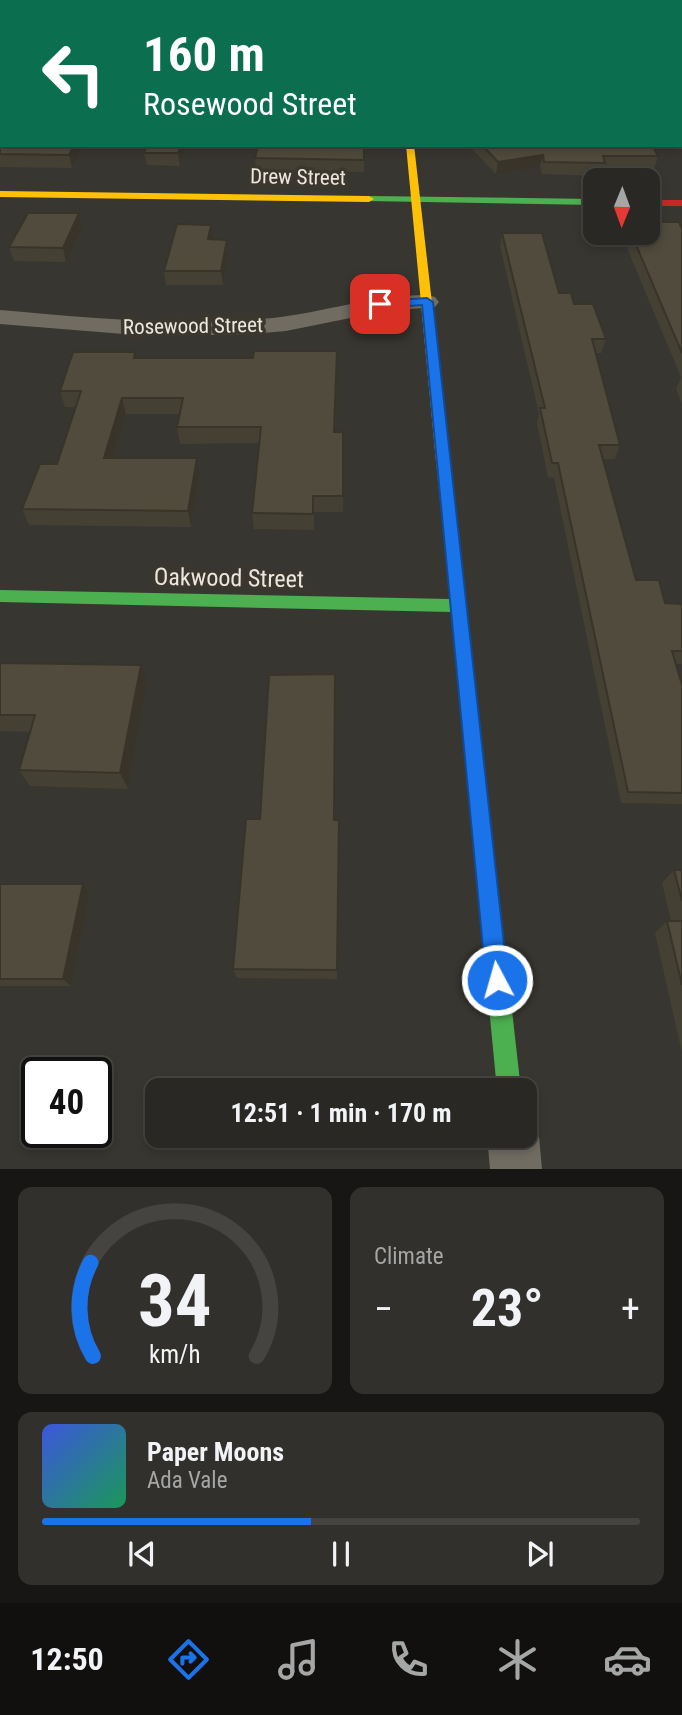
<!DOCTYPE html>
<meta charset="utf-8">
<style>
:root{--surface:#2a2824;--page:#32302c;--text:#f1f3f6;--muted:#a5a6a6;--line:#464441;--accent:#1a73e8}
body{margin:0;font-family:"Roboto Condensed",sans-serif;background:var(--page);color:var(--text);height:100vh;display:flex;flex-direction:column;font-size:26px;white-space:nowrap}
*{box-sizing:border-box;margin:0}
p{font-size:23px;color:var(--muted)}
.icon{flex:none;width:38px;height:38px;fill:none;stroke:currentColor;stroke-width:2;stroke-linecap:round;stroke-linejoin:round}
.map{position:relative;height:1169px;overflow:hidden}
.drawer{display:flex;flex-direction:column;gap:18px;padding:18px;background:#171614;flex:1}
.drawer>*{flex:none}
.banner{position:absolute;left:0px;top:0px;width:682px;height:147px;box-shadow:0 4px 10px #0003,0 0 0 2px var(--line);background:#0b6e4f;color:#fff;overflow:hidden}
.needle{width:46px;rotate:181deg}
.controls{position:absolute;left:583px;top:168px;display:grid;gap:14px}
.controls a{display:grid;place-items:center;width:77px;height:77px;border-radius:14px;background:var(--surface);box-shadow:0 4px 10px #0003,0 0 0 2px var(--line);font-size:35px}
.speed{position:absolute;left:21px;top:1057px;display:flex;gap:14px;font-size:35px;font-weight:700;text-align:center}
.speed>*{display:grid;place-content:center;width:91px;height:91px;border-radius:50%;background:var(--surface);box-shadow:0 4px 10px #0003,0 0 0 2px var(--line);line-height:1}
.speed .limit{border:4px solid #111;border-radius:10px;background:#fff;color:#111}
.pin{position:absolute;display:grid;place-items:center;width:60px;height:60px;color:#fff;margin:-30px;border-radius:14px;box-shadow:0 4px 10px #0006}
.me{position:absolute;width:77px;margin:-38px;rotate:354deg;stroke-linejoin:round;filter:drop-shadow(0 0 5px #0008)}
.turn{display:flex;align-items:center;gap:24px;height:147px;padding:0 28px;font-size:32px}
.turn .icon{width:91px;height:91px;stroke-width:2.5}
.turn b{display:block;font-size:49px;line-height:60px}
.big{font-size:52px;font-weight:700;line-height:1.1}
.drawer .tile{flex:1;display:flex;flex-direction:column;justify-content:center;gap:10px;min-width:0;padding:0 24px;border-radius:14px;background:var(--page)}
.drawer .dial{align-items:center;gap:0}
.dial svg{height:182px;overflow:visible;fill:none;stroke:var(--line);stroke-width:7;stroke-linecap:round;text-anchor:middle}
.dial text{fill:var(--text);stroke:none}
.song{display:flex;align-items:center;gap:21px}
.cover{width:84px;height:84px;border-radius:10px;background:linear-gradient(135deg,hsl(230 70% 55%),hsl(150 70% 35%))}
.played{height:7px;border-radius:4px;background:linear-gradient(90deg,var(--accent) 45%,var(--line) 45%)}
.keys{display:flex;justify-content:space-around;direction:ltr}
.heat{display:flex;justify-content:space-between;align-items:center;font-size:38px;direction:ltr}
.drawer .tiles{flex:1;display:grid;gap:18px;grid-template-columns:1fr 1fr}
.tile:last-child{grid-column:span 2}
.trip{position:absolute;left:145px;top:1078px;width:392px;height:70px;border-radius:14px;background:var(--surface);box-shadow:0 4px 10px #0003,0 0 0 2px var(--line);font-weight:700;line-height:70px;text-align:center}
.tabs{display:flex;height:112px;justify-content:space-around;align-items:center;background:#11100e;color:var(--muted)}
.tabs .icon{width:49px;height:49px}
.tabs .current{color:var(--accent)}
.tabs b{font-size:32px;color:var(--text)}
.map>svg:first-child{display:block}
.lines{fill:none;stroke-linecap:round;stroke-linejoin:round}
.street{fill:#706c62;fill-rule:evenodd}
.fast{fill:#4caf50;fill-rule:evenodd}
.slow{fill:#ffc107;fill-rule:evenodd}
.jam{fill:#c62828;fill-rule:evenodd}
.wall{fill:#454034}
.shaded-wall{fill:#38342a}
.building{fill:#504b3c;stroke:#38342a;stroke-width:2}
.route{fill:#1a73e8;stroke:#114b97;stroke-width:2}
.labels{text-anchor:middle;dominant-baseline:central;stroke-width:7;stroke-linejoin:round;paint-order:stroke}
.far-street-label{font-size:21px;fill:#eae7e0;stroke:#3c372c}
.street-label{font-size:24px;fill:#eae7e0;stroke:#3c372c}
</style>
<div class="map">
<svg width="682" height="1169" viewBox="0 0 682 1169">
<rect width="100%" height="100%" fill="#383630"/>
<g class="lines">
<!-- street -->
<g class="street">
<polygon points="390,0 404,0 405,2 391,2"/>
<rect x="681" y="74" width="1" height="10"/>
<path d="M427 295 435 297 439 302 435 307 385 311 286 331 239 335H136L0 324V310C91 318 182 327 273 318 325 312 374 295 427 295Z"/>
<polygon points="525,1115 531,1118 539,1136 542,1169 490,1169 487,1136 525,1136"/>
</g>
<!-- fast -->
<g class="fast">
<polygon points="369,196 595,199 595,205 366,201 364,199"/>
<polygon points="443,456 450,461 521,1090 497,1090 451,612 0,602 0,590 450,599 436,461"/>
</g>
<!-- slow -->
<g class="slow">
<polygon points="406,145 414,145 450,461 443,466 436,461"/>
<polygon points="0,191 369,196 374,199 369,202 0,197"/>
</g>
<!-- jam -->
<g class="jam">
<polygon points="602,0 609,0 610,2 603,2"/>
<polygon points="681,120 682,121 682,129 681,128"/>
<rect x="648" y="200" width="34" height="6"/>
</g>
</g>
<!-- wall -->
<g class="wall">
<polygon points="643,0 682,0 682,52 681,51 681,2 645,2"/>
<polygon points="2,2 2,145 83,145 72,168 0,167 0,67"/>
<polygon points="187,145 180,166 147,165 144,153"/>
<polygon points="468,145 652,145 658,156 654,169 604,169 602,176 542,174 540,167 496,174"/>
<polygon points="255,158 364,160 364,172 256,170"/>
<polygon points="79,213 83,227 66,262 14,261 9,247"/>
<polygon points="682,229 682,404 676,389 681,377 622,236 623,233 648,233"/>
<polygon points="502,233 559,293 574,304 606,339 601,353 595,353 620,445 615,459 603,459 636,580 665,603 682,604 682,664 676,664 682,685 682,804 621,803 554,478 548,477 537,423 539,414 500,246"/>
<polygon points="213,238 213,240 227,240 228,254 223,285 166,285 164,271"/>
<polygon points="137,358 337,368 335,432 343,432 343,512 314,512 314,530 254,529 252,513 259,443 180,444 177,427 179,414 126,414 114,458 200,475 191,527 29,525 22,509 57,464 76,407 65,407 60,391"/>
<polygon points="0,663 147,682 128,789 30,786 19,770 30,732 0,731"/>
<polygon points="334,820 339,820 337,979 237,978 233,969"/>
<polygon points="674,870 682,870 682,1053 655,933 667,921 671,921 662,883"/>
<polygon points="0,884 83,884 90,893 71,986 0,986"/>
</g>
<!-- shaded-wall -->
<g class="shaded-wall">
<polygon points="74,145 83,145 72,168 69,155"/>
<polygon points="181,145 187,145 180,166 178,153"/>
<polygon points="543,155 540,167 496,174 498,162"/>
<polygon points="79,213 83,227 66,262 63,248"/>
<polygon points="211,225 213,238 210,253 208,239"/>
<polygon points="227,240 228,254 223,285 221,271"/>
<polygon points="122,398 126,414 109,474 104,458"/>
<polygon points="197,458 200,475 191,527 188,511"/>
<polygon points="141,665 147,682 128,789 120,773"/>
<polygon points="83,884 90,893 71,986 63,979"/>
</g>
<!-- building -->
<g class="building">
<polygon points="0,0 362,0 362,2 2,2 2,145 74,145 69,155 0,154 0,67 1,66 0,60"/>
<polygon points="437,0 578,0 579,2 438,2"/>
<polygon points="652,0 682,0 682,39 681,37 681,2 653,2"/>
<polygon points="147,145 181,145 178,153 144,153"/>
<polygon points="258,145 364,145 364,160 255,158"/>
<polygon points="482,145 652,145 658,156 603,156 605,163 544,162 543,155 498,162"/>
<polygon points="28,213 79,213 63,248 9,247"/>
<polygon points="648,222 679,222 682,229 682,353 631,233 648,233"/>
<polygon points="177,224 211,225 208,239 227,240 221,271 164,271"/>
<polygon points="502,233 542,233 559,293 571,293 574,304 593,304 606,339 592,339 620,445 599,445 636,580 659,580 665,603 682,604 682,651 672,651 682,685 682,793 628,792 558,463 552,463 540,408 545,408"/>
<polygon points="254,351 337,351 334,432 343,432 343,496 313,496 313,514 252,513 261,427 177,427 183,398 122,398 104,458 197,458 188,511 22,509 40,464 57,464 81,391 60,391 73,352 135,352 134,358 253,358"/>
<polygon points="0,663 141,665 120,773 19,770 35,715 0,715"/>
<polygon points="335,674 334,820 339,820 337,970 233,969 246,819 260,819 269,675"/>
<polygon points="674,870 682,870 682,901"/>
<polygon points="0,884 83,884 63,979 0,979"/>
<polygon points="667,921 682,921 682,985"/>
</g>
<!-- route -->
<polygon class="route" points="427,298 433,302 508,980 505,988 497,991 489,988 486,980 422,305 380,308 375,304 380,301"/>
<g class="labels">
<!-- far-street labels -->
<g class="far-street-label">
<text transform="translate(298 177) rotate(1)">Drew Street</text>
<text transform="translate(193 326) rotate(-1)">Rosewood Street</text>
</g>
<!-- street labels -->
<g class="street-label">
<text transform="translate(229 578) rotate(1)">Oakwood Street</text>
</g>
</g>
</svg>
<div class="controls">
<a><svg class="needle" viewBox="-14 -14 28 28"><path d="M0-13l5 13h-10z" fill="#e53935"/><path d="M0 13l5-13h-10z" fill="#a5a6a6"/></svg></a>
</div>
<div class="speed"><div class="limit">40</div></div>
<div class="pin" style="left:380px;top:304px;background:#d93025"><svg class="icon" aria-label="arrive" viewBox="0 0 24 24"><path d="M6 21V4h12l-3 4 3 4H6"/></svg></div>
<svg class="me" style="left:497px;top:980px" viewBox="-20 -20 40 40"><circle r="17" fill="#1a73e8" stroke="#fff" stroke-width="3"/><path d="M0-11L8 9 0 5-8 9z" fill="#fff"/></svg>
<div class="trip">12:51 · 1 min · 170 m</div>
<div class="banner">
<div class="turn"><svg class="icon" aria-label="left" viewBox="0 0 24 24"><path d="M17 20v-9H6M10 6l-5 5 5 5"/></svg><div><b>160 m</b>Rosewood Street</div></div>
</div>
</div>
<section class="drawer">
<div class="tiles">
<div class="tile dial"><svg viewBox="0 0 100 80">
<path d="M14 69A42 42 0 1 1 86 69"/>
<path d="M14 69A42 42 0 0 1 13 28" stroke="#1a73e8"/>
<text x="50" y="56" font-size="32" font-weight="700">34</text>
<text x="50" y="72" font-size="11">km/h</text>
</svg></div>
<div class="tile"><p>Climate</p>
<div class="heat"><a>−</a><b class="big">23°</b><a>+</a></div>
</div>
<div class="tile">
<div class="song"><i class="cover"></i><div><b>Paper Moons</b><p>Ada Vale</p></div></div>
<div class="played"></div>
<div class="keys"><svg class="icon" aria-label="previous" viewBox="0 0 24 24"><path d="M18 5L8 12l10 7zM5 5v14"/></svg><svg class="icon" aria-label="pause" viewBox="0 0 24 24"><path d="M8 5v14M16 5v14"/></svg><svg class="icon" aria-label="next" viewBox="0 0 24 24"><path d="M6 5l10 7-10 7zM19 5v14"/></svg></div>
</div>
</div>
</section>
<nav class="tabs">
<b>12:50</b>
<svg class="icon current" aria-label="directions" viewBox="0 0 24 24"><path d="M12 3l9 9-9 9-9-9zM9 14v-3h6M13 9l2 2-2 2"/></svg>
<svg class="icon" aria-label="music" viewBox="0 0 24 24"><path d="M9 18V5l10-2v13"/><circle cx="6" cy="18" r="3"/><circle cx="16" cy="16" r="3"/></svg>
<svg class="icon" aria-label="phone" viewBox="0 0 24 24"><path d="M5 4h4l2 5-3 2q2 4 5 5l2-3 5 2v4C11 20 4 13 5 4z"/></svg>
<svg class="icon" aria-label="climate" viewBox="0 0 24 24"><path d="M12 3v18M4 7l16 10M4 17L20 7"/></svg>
<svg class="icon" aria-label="car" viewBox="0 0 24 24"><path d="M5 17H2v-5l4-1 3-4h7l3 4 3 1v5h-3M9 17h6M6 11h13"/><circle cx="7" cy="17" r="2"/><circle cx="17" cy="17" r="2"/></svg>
</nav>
